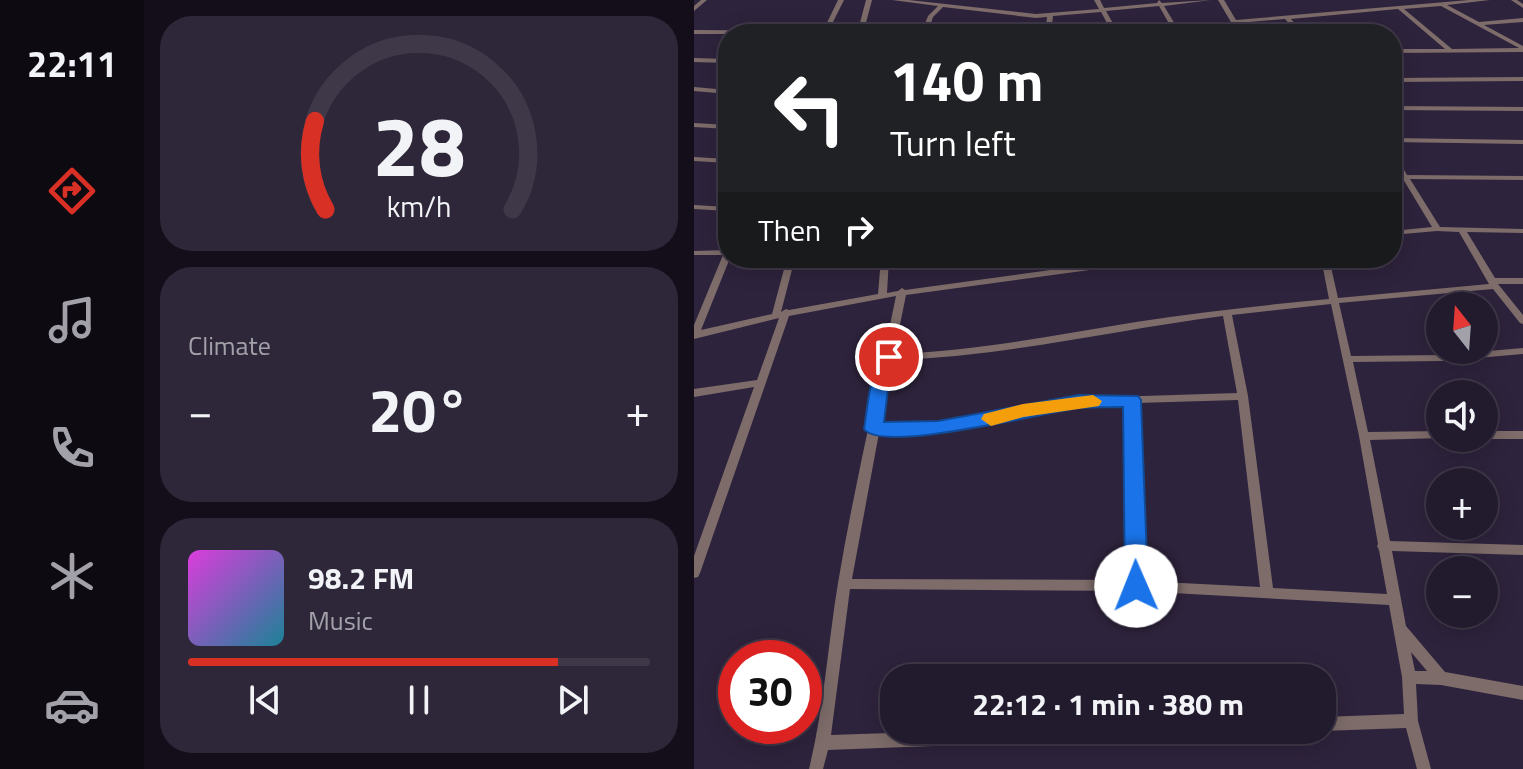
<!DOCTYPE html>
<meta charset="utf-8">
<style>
:root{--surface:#221a2d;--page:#2e2739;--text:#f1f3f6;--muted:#a2a1aa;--line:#3f3849;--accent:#d93025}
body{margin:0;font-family:"Titillium Web",sans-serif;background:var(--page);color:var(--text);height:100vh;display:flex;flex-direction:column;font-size:30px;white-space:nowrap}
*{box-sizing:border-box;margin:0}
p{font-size:26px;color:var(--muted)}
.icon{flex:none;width:44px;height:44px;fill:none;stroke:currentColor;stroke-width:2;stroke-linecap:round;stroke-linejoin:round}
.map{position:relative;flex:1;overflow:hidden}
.side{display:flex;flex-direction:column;gap:16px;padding:16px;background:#130e19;width:550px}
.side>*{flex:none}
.hud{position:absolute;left:24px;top:24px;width:684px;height:244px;border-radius:32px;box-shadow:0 4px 20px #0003,0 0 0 2px var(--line);background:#202124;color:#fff;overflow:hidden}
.needle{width:52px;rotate:343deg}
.controls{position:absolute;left:732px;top:292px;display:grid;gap:16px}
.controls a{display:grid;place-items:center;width:72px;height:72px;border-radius:50%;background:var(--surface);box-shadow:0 4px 20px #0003,0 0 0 2px var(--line);font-size:40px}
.speed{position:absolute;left:24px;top:640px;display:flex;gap:16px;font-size:40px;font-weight:700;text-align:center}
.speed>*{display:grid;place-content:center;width:104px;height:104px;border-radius:50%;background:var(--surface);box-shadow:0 4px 20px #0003,0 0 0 2px var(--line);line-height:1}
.speed .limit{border:12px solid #d22;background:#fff;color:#111}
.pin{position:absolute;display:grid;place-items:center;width:68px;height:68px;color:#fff;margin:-34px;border:4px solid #fff;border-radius:50%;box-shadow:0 2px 8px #0007}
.me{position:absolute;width:88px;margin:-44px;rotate:359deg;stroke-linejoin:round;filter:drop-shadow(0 0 6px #0008)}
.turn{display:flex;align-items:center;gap:28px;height:168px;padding:0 40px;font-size:36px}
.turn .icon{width:104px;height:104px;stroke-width:2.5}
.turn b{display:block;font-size:56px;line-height:68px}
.then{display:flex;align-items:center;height:76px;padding:0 40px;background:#0003;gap:16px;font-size:30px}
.big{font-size:60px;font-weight:700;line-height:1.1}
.side .tile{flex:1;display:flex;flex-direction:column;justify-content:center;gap:12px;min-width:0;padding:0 28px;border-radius:32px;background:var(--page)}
.side .dial{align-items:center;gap:0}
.dial svg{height:208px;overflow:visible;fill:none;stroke:var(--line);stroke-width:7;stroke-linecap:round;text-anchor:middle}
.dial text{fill:var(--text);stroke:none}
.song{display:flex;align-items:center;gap:24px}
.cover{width:96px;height:96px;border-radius:12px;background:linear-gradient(135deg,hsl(300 70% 55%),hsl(190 70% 35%))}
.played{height:8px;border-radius:4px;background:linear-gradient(90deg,var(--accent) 80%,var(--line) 80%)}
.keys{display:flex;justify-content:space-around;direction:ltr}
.heat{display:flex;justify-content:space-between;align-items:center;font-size:44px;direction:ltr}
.trip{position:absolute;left:186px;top:664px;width:456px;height:80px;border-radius:32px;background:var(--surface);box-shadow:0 4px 20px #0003,0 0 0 2px var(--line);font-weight:700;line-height:80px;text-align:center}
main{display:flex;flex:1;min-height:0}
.tabs{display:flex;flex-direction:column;width:144px;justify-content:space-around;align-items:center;background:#0e0a12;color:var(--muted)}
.tabs .icon{width:56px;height:56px}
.tabs .selected{color:var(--accent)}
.tabs b{font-size:36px;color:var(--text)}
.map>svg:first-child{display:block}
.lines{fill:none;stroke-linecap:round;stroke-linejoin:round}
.minor{fill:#7d6c6a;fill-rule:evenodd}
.route{fill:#1a73e8;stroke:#114b97;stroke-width:2}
.slow{fill:#f59e0b}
</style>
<main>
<nav class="tabs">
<b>22:11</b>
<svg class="icon selected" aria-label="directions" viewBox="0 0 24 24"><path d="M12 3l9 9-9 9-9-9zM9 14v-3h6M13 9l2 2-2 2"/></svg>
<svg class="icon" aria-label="music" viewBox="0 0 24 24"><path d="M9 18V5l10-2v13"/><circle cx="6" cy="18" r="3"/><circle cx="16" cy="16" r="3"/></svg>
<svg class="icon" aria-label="phone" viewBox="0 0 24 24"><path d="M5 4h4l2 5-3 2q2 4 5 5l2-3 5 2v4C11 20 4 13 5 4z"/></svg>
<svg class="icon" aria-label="climate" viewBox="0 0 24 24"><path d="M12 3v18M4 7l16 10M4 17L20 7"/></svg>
<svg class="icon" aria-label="car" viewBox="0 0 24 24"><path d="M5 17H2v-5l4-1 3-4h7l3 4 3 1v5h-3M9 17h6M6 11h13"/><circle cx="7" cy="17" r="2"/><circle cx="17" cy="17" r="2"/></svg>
</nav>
<section class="side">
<div class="tile dial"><svg viewBox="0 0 100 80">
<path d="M14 69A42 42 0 1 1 86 69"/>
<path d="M14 69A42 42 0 0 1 10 35" stroke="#d93025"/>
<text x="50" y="56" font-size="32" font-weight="700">28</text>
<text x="50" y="72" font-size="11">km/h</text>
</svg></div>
<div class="tile"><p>Climate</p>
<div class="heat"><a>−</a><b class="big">20°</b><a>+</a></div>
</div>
<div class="tile">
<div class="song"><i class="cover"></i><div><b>98.2 FM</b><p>Music</p></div></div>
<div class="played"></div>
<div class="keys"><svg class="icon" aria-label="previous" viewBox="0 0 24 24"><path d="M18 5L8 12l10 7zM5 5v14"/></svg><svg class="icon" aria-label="pause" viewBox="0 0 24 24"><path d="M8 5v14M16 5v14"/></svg><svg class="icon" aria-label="next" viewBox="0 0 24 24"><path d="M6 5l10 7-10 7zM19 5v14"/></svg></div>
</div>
</section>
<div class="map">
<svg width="829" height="769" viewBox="0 0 829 769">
<rect width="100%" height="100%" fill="#2e233c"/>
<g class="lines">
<!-- minor -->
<g class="minor">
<polygon points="7,0 13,0 0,11 0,6"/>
<polygon points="144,0 150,0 133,34 0,34 0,30 129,31"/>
<polygon points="172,0 178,0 169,34 163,34"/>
<polygon points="198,0 215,0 342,14 405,9 400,0 406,0 410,8 463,3 465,0 468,3 517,0 470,6 487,34 481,34 465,6 412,11 425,34 419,34 407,12 359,16 357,34 351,34 353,17 342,18 249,7 239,17 235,29 270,32 273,34 234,32 233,34 227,34 234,16 244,6"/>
<path d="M524 0H530L542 20 775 0H796L753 5 785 22 829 18V22L790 25 829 46V52L698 53V49H751L704 9 597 19 610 34H604L591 19 544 23 550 34H544ZM747 6 825 48 758 49 710 9Z"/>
<polygon points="817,0 823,0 829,4 829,8"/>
<polygon points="0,58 34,59 34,63 0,62"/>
<polygon points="829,77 829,81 698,82 698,78"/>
<polygon points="0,87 34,90 34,94 0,91"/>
<polygon points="698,106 829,107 829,111 698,110"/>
<polygon points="0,123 34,125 34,129 0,127"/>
<polygon points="698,138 829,140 829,144 698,142"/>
<path d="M698 154H701L713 175 829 176V180L716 179 746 227 829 229V233L773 232 801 278H829V284H804L829 315V324L826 323 799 289 645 303 657 356 748 355 829 348V354L748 361 659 362 674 432 746 431V438H749L676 440 696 541 829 545V555L698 551 712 626 751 672 829 686V700L747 685 722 684 724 721 737 769H723L712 728 628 731 625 730H628V717L710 714 708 677 695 605 442 591 156 589 137 735 283 730H484L482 735 477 737 134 750 129 769H115C130 708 134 644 144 583 160 487 183 392 202 296L95 316 6 573 4 577 0 578V556L60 387 0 397V389L63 380 85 318 0 339V325L29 255H0V251L34 250V258H36L7 330 78 314 93 258H101L87 312 92 309 95 310 184 294 187 258H195L193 293 204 291 208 288 211 290 443 258H466L462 261 212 295 200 354C282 351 362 335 442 322 507 312 571 305 635 299L627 258H635L644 298 795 284 765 232 743 231 698 235V231L738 227 709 179H698V175H706L698 162ZM637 304 665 436 684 544 683 546 685 550 693 594 579 588 554 396 538 315ZM529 316 543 393 385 398 244 424 186 425 199 360C310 357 419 330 529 316ZM544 400 566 587 448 581 443 403ZM433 404 436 580 158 579 185 433 244 432 385 406ZM717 652 733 671H721Z"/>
<polygon points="0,157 34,159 34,163 0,161"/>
<polygon points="0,205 34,207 34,211 0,209"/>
<polygon points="790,431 829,431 829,439 790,439 787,438 790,438"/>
</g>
</g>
<!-- route -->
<path class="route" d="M195 351 204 357 194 389 190 422 244 421 385 395 444 396 447 400 454 586 450 593 442 596 434 593 431 586 429 407C414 407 399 407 385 408 352 412 187 454 170 429 173 411 177 356 195 351Z"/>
<!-- slow -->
<polygon class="slow" points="399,395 408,401 405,406 329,417 297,426 287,419 290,414 329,404"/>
</svg>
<div class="controls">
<a><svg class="needle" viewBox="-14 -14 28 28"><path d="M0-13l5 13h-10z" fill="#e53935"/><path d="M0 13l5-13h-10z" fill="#a2a1aa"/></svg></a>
<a><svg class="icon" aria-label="sound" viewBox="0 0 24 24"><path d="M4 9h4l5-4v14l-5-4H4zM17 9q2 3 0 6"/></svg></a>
<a>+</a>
<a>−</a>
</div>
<div class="speed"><div class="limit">30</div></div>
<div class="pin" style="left:195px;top:357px;background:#d93025"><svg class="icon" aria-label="arrive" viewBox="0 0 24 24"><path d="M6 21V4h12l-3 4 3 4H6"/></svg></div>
<svg class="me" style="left:442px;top:586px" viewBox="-20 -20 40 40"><circle r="19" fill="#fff"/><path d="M0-13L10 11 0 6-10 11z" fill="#1a73e8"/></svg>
<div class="trip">22:12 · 1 min · 380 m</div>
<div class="hud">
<div class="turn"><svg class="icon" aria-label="left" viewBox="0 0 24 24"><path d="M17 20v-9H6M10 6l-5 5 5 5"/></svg><div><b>140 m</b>Turn left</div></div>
<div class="then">Then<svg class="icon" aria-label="right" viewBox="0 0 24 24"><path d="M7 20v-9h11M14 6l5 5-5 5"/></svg></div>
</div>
</div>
</main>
